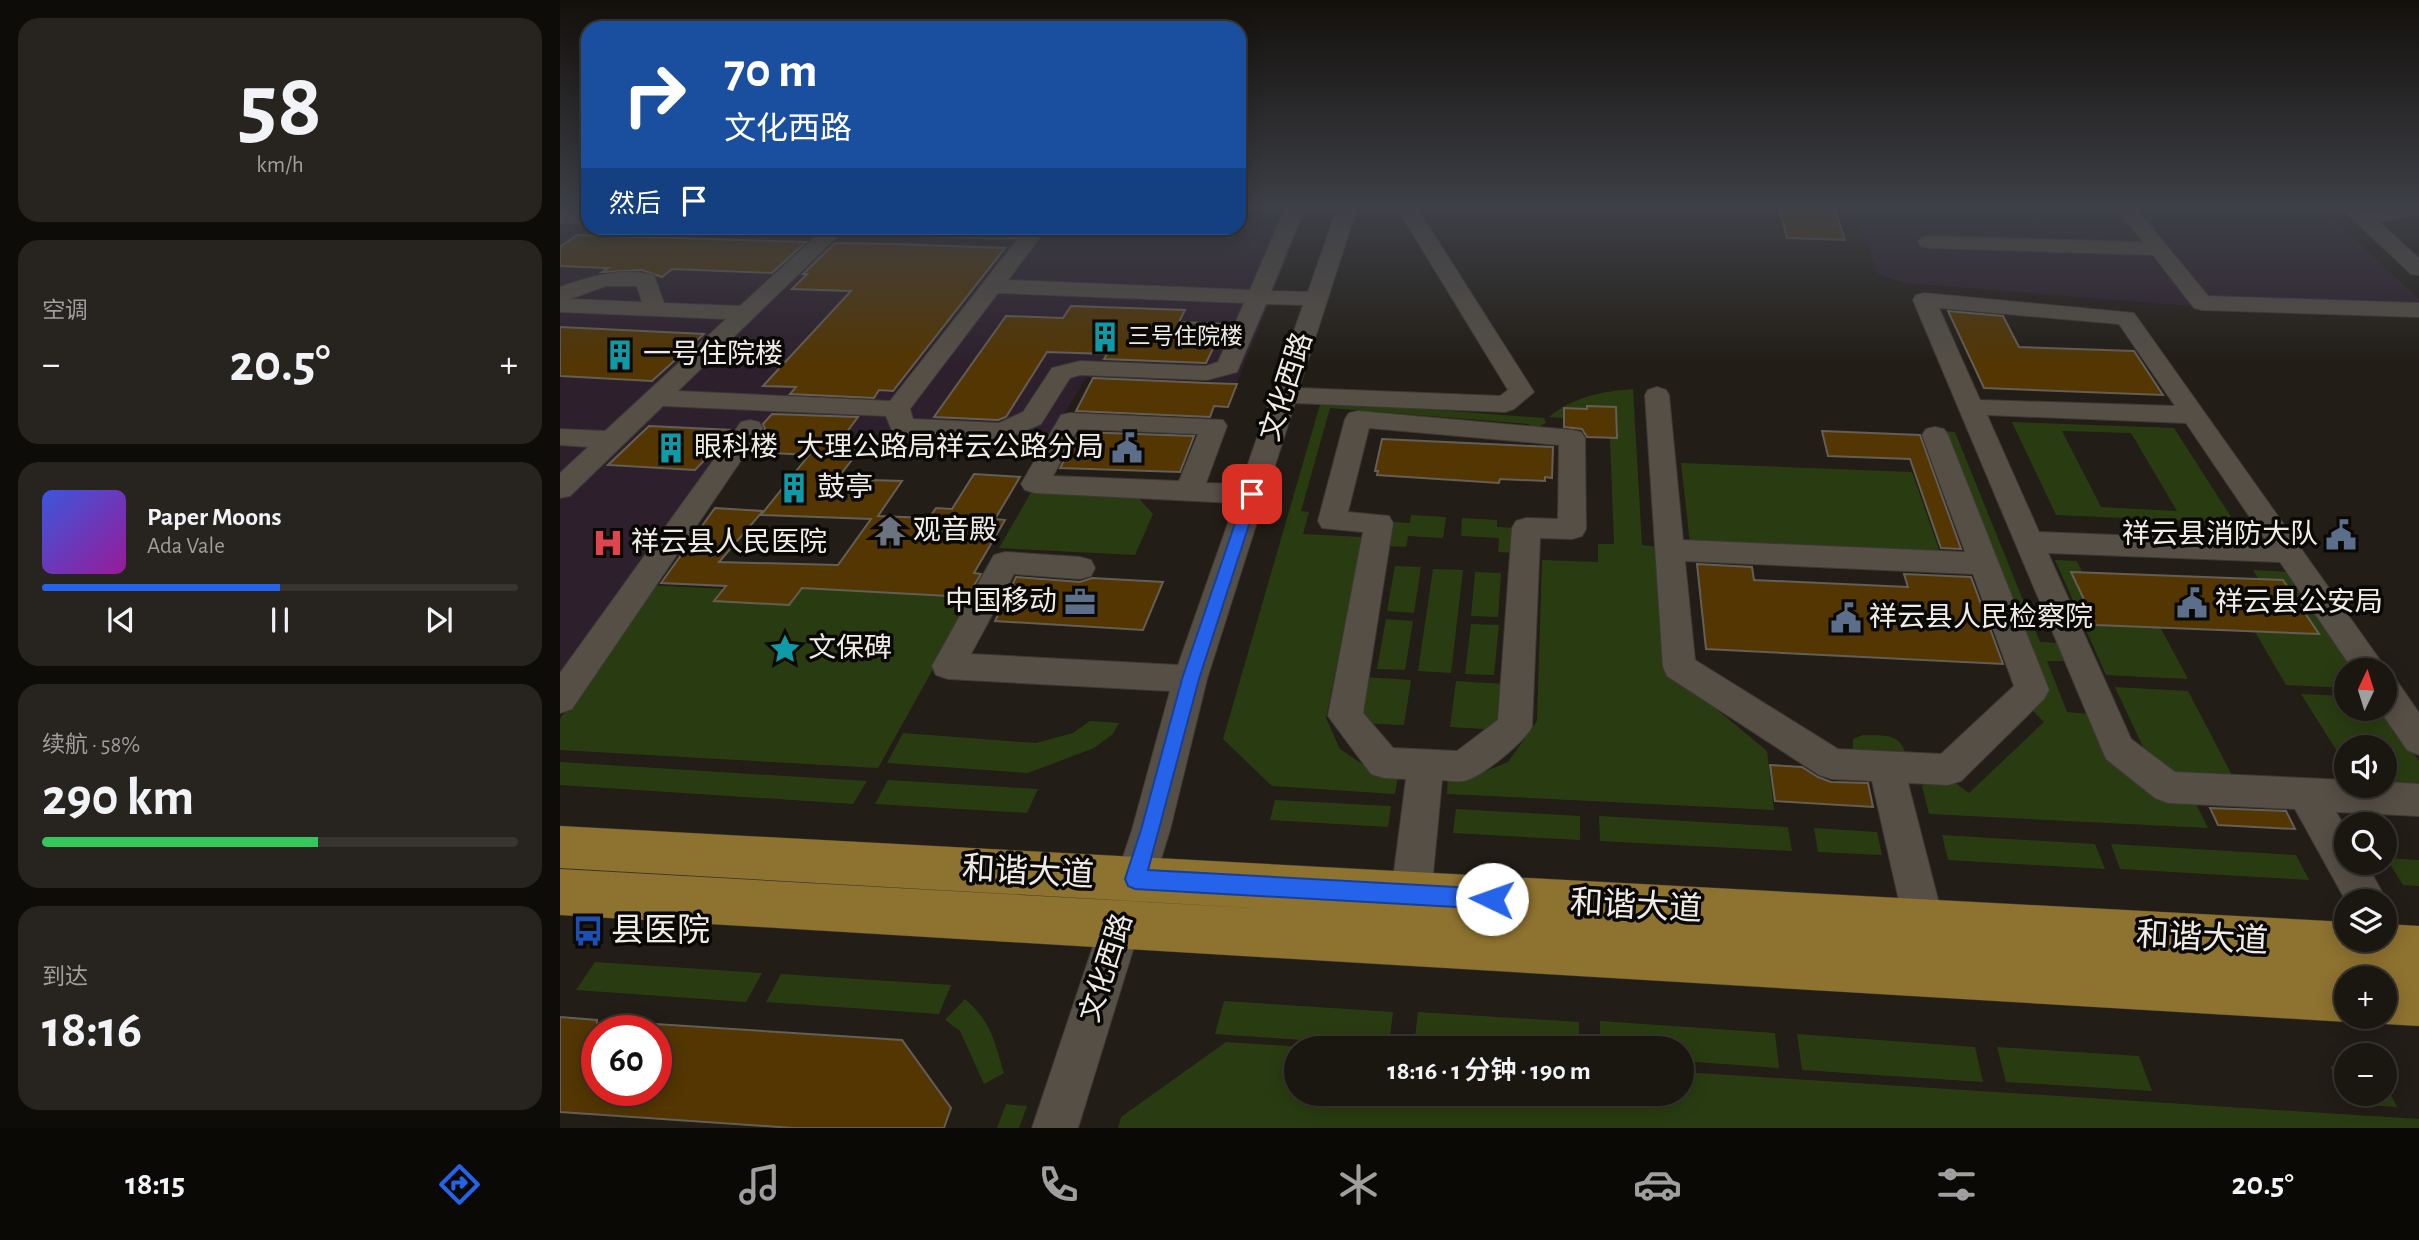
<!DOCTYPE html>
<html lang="zh">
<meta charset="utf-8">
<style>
:root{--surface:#1a1610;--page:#27231e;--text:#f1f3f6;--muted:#9f9f9f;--line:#383530;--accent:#2563eb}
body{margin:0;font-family:"Alegreya Sans","Noto Sans SC",sans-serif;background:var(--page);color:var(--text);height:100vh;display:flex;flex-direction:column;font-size:26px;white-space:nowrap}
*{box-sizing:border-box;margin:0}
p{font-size:23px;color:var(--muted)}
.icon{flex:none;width:38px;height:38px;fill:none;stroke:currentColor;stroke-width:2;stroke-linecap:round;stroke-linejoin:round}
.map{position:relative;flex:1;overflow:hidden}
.details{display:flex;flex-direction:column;gap:18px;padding:18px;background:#0e0c09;width:560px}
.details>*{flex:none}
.top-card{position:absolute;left:21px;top:21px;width:665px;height:214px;border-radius:21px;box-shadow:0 4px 18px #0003,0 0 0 2px var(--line);background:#1a4fa0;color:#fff;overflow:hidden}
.needle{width:46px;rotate:4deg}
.buttons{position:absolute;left:1774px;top:658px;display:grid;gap:14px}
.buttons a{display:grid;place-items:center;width:63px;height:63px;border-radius:50%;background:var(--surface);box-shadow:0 4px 18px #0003,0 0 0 2px var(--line);font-size:35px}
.speed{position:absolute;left:21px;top:1015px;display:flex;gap:14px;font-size:35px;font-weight:700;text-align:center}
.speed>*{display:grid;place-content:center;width:91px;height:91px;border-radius:50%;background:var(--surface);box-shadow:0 4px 18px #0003,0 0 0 2px var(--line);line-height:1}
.speed .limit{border:10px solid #d22;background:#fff;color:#111}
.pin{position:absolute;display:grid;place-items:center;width:60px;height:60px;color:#fff;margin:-30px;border-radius:14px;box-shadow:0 4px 10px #0006}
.me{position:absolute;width:77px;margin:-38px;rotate:273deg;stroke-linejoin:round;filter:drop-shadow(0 0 5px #0008)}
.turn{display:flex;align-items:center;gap:24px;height:147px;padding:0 28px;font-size:32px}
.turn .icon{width:91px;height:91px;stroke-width:2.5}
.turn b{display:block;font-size:49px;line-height:60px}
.then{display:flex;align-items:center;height:66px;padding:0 28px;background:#0003;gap:14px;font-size:26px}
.big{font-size:52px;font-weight:600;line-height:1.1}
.details .widget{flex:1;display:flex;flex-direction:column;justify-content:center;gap:10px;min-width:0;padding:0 24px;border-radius:21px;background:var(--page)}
.details .dial{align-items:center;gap:0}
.dial b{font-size:91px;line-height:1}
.song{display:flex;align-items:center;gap:21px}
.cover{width:84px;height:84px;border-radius:10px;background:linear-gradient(135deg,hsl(230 70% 55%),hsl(300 70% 35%))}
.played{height:7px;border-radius:4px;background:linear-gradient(90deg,var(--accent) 50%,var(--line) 50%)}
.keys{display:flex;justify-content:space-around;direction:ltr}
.heat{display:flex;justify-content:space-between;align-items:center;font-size:38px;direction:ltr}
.charge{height:10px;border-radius:5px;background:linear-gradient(90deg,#34c759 58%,var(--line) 0)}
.trip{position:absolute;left:724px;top:1036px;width:410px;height:70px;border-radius:35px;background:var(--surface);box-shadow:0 4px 18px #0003,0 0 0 2px var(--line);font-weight:600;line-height:70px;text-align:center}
.dock{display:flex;height:112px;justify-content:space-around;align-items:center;background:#0a0906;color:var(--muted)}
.dock .icon{width:49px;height:49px}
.dock .current{color:var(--accent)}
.dock b{font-size:32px;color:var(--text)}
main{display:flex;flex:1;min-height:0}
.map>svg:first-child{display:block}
.education{fill:#2d202c}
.green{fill:#293c11;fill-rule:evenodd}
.building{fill:#533602;stroke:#645e56;stroke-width:2}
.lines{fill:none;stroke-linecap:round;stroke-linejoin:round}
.minor-casing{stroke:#3d3935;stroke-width:2}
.major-casing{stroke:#3d3935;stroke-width:1}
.minor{fill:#554f46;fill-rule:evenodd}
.major{fill:#8e7230;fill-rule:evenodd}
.route{fill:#2563eb;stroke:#184099;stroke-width:2}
.labels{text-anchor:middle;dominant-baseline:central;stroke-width:7;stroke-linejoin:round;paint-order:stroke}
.far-poi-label{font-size:23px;fill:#efece7;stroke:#0a0805;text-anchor:start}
.poi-label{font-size:28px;fill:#efece7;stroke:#0a0805;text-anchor:start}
.street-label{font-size:28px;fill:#efece7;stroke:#0a0805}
.near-street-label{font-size:33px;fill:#efece7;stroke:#0a0805}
.near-poi-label{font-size:33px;fill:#efece7;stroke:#0a0805;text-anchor:start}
</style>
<main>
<section class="details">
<div class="widget dial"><b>58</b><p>km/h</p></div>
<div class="widget"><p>空调</p>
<div class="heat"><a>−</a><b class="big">20.5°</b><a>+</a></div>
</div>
<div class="widget">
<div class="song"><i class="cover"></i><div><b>Paper Moons</b><p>Ada Vale</p></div></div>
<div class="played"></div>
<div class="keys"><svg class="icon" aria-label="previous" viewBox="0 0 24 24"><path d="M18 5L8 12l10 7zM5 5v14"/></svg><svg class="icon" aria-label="pause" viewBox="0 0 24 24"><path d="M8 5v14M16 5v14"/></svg><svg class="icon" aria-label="next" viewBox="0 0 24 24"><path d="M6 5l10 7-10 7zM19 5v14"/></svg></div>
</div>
<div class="widget"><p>续航 · 58%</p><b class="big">290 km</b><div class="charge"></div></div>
<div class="widget"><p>到达</p><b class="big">18:16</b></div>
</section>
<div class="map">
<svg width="1859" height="1128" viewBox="0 0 1859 1128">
<rect width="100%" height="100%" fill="#221d16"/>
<!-- education -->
<g class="education">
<polygon points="0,208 28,208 28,228 679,228 679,208 747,208 677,382 526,378 487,441 198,430 0,680"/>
<polygon points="1293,208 1761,208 1859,299 1859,314 1644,307 1345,283 1319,275"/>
</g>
<!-- green -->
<g class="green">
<path d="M1073 389 1082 545 1100 547 1119 678 1207 751 1214 810 887 794 888 771 924 772 948 762 977 721 982 560 1038 562V544H1054L1050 438H1057L1027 406V409H1004V418L989 417C1012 397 1044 391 1073 389Z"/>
<polygon points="761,401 984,418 986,423 976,428 968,424 770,408 741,511 749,512 743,534 803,537 766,718 780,749 817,774 838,775 835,794 712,786 663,739"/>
<path d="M1452 422 1614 428 1675 523 1496 515ZM1502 431 1571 433 1617 511 1541 507Z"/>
<polygon points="1382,431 1395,432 1480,642 1502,643 1509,661 1487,661 1507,712 1530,714 1631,794 1648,828 1369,814 1362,786 1386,776 1409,793 1484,722 1468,706"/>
<polygon points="1121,463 1352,472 1381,555 1130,544"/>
<polygon points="473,489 575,494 593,514 575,555 439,548"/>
<polygon points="851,515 886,517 883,538 848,536 846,547 828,546 833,522 850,523"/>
<polygon points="902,518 937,520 937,527 956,528 954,553 938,552 939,538 901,536"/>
<polygon points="1495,560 1517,561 1522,572 1511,572 1600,627 1628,679 1546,675"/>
<polygon points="835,566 861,567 854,613 827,611"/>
<polygon points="873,569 903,570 891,673 858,671"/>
<polygon points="1693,570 1729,572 1797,670 1787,670 1787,688 1726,685 1695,632 1758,634 1699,580"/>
<polygon points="915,572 941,573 938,617 911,616"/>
<polygon points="88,585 164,589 155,601 229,605 243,588 413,597 318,768 0,750 0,719"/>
<polygon points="826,619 853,621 845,670 817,669"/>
<polygon points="911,624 939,625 934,675 905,674"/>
<polygon points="804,677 851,680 844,725 796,723"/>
<polygon points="896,681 943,684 939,730 890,727"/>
<polygon points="1555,687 1628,691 1673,777 1605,774 1590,762"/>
<polygon points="1741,694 1787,696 1787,709 1823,709 1859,761 1859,784 1825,783 1825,747 1787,747 1787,767"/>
<polygon points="530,721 559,723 553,734 534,748 468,773 327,763 343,733 476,743 513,733"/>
<path d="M1303 735C1324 736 1340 732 1346 755L1293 751V739Z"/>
<polygon points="0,762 307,781 293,804 0,785"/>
<polygon points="328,780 478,789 467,813 315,804"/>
<polygon points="715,800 831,806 828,827 710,820"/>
<polygon points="896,809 1020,816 1020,840 893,833"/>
<polygon points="1039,816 1228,827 1232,851 1040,841"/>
<polygon points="1254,828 1317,832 1322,855 1258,852"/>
<polygon points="1382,835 1535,844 1545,869 1388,860"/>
<polygon points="1551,844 1736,855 1749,880 1560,869"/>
<polygon points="1826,858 1859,860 1859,886 1843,885"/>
<polygon points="35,962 202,973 186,1002 16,990"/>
<polygon points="221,974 391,985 379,1014 206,1002"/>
<path d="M405 999C432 1023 434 1040 444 1073L424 1084 400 1031 385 1020Z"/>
<polygon points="664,1001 833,1012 829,1046 655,1034"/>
<polygon points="858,1012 1019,1022 1019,1048 854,1046"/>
<polygon points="1040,1021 1215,1033 1219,1068 1122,1061 1122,1048 1040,1048"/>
<polygon points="1237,1034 1415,1047 1423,1082 1242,1070"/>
<polygon points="666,1042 758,1048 737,1048 737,1094 1122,1094 1122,1072 1859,1119 1859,1128 558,1128 561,1117"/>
<polygon points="1437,1047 1579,1056 1592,1091 1446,1082"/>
<polygon points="1770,1066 1787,1067 1787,1094 1825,1094 1825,1084 1837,1107 1788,1104"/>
<polygon points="446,1104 467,1106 459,1128 437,1128"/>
</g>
<!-- building -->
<g class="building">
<polygon points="1219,208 1274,208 1285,240 1227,238"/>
<polygon points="17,235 246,242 212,273 112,269 102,277 82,270 42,272 48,268 0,266 0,247"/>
<polygon points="275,243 335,244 445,248 333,391 319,390 314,398 230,394 236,387 203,386 291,291 232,289 247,274 243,274"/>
<polygon points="511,306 625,310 619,322 665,324 646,363 544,359 547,354 487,352 446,417 438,420 374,417 446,316 503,318"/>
<polygon points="1388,311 1443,316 1459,347 1574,351 1603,395 1424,388"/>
<polygon points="0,327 144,334 92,381 0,376"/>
<polygon points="533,378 647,383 677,384 668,407 654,406 650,417 516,411"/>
<polygon points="1027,406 1056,407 1057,438 1027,437 1022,429 1004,427 1004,408 1027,409"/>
<polygon points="212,414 298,417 281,440 306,442 277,479 342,481 318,516 369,518 376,508 392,509 414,474 460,477 435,519 445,520 414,573 421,574 407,597 242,588 229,605 154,601 166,586 101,583 155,508 203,511 159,562 278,565 311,519 201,515 249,455 190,452 205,429 203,424"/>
<polygon points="89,426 172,430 157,451 154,450 135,470 48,465"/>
<polygon points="1262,431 1360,435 1401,549 1381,548 1350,459 1268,456"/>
<polygon points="520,432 634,436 620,472 500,468"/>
<polygon points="822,439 993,447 992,478 985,477 985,481 940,479 939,483 817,475 818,471 815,471"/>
<polygon points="1137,564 1192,567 1194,580 1348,587 1344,574 1411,577 1443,664 1146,649"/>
<polygon points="1511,572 1723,580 1759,634 1536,625"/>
<polygon points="456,577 520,582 532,578 603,582 583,630 435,621"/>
<polygon points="1210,765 1242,767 1258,777 1271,782 1308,783 1313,807 1215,801"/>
<polygon points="1650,808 1726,811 1735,829 1658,825"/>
<polygon points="0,1017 37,1020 37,1090 96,1090 96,1024 342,1040 391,1108 384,1128 233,1128 0,1112"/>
</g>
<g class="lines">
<!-- minor casing -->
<g class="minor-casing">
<g id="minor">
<path d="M725 208H745L711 291 748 292 777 208H797L739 388 940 396 948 390 837 208H857L974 392 954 409 945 412 735 403 647 679 610 830 518 1128H472L572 830 610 691 388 679 376 675 372 666 434 555 445 552 520 557 531 560 535 568 531 576 520 579 454 574 411 654 618 665 675 503 475 493 465 490 461 484 501 415 510 413 663 420 667 426 646 483 681 484 743 305 706 304 677 372 647 380 520 375 510 378 481 424 451 437 442 439 342 435 333 433 326 416 103 406 10 496 0 498V473L28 447 0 445V429L45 431 166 319 0 312V287C31 276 60 267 94 275L104 303 180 306 265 228H286L118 391 330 401 457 240 299 234 292 232 289 228H487L448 280 690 290ZM46 286H77L82 302 10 299ZM438 293 684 303 658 362 646 366 520 361 492 368 463 412 439 423 353 419 350 409ZM518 429 638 434 619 481 493 476Z"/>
<polygon points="1556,208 1576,208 1648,296 1859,303 1859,317 1642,310 1634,308 1593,255 1368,248 1361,246 1358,242 1361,238 1368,236 1583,242"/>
<polygon points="1781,208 1802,208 1807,212 1834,208 1859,208 1859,215 1819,222 1859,258 1859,275 1851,274"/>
<polygon points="0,211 28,212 28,224 0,223"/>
<path d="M1364 293 1574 313 1827 670 1825 674V670H1793L1720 562 1488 553 1571 739 1615 772 1787 780V786H1825V782L1859 784V816L1776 812 1787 830V863H1806L1827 901 1825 904V901L1787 903 1735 809 1608 803 1595 798 1546 759 1353 300 1356 295ZM1379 308 1559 324 1615 406 1420 400ZM1427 415 1626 423 1706 541 1479 532Z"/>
<path d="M1097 387 1106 390 1109 395 1123 540 1405 552 1362 435 1366 429 1375 427 1384 429 1388 435 1489 690 1484 699 1401 781 1388 785 1348 783 1384 923 1378 937 1364 942 1350 937 1344 923 1312 781 1272 779 1259 775 1107 676 1103 667 1085 395 1088 390ZM1125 561 1413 574 1454 686 1381 754 1278 749 1135 660Z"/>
<path d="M798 411 1012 430 1021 432 1025 438 1026 529 1022 536 1012 539 980 538 972 727C964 742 922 777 904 781 897 782 889 781 882 780L871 895 865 908 851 913 837 908 831 895 846 779 824 778 811 774 768 716 803 532 762 528 758 521 785 419 789 413ZM809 428 999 445 998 519 966 518 956 521 952 528 938 720 897 751 833 748 803 713 833 523 829 516 788 512Z"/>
<polygon points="190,420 199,422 203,428 12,709 0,713 0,673 181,422"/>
<polygon points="1825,678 1837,681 1859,713 1859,755 1847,750 1819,709 1825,709"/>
</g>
</g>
<!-- major casing -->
<g class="major-casing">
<polygon id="major" points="0,826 1787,922 1787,940 1825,940 1825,924 1859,926 1859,1026 1825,1024 1808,1017 1825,1017 1825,978 1810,978 1821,974 1791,972 1806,978 1787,978 1787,1017 1799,1017 1787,1022 0,915 0,869 710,909 0,868"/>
</g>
<!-- minor -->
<use href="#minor" class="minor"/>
<!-- major -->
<use href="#major" class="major"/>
</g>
<!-- sky -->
<linearGradient id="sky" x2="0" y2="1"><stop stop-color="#13100c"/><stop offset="0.57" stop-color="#3e4047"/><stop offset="1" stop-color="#3e4047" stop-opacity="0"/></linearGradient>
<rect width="1859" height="365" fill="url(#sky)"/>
<!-- route -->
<polygon class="route" points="692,489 699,494 639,679 588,870 932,889 939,892 943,899 939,906 932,909 575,889 568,886 565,879 581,830 622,679 685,494"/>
<!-- icons -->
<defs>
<g id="building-bare" transform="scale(2.415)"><path d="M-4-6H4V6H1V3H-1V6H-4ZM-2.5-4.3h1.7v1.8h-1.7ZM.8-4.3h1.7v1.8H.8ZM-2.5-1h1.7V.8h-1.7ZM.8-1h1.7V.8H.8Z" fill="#0f9aa8" stroke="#0a0805" stroke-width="2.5" paint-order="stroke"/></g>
<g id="civic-bare" transform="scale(2.415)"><path d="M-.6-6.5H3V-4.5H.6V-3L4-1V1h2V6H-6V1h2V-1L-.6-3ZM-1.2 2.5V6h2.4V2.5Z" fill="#5c6f8a" stroke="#0a0805" stroke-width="2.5" paint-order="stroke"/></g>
<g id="temple-bare" transform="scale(2.415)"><path d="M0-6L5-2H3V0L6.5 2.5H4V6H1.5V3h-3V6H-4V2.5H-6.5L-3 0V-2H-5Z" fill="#6b7280" stroke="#0a0805" stroke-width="2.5" paint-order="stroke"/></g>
<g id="hospital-bare" transform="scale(2.415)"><path d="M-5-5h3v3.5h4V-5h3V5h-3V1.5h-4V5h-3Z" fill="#e0444e" stroke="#0a0805" stroke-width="2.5" paint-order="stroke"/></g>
<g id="office-bare" transform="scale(2.415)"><path d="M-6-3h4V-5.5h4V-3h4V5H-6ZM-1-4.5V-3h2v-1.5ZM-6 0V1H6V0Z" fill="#5c6f8a" stroke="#0a0805" stroke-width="2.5" paint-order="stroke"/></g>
<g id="sight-bare" transform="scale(2.415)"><path d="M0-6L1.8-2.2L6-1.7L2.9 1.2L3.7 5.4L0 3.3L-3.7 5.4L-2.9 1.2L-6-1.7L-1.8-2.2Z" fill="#0f9aa8" stroke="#0a0805" stroke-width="2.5" paint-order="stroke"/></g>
<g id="bus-bare" transform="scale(2.415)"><path d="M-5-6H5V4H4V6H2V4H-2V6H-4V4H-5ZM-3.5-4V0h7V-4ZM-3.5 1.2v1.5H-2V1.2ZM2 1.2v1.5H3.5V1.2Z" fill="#1a4fb4" stroke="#0a0805" stroke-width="2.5" paint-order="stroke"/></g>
</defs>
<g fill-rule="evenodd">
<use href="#building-bare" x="545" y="337"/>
<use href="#building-bare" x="60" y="355"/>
<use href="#building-bare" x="111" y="448"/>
<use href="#civic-bare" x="567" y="448"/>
<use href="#building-bare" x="234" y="488"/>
<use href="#temple-bare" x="330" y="531"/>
<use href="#civic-bare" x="1781" y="535"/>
<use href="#hospital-bare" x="48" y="543"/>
<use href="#office-bare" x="520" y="602"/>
<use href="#civic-bare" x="1632" y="603"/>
<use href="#civic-bare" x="1286" y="618"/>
<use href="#sight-bare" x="225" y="649"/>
<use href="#bus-bare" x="28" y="931"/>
</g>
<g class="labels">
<!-- far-poi labels -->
<g class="far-poi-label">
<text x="568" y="337">三号住院楼</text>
</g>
<!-- poi labels -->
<g class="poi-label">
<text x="83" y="355">一号住院楼</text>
<text x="134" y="448">眼科楼</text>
<text x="544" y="448" text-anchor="end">大理公路局祥云公路分局</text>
<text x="257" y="488">鼓亭</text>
<text x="353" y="531">观音殿</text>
<text x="1758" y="535" text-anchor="end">祥云县消防大队</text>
<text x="71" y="543">祥云县人民医院</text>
<text x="497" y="602" text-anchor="end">中国移动</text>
<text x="1655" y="603">祥云县公安局</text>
<text x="1309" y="618">祥云县人民检察院</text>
<text x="248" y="649">文保碑</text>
</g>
<!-- street labels -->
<g class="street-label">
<text transform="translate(727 387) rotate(-72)">文化西路</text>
<text transform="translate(547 968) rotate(-72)">文化西路</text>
</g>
<!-- near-street labels -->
<g class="near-street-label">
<text transform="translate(468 873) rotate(3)">和谐大道</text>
<text transform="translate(1076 907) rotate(3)">和谐大道</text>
<text transform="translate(1642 939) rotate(3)">和谐大道</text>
</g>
<!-- near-poi labels -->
<g class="near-poi-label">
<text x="51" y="931">县医院</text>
</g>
</g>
</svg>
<div class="buttons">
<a><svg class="needle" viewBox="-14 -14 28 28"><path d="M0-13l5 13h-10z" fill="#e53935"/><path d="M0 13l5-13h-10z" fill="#9f9f9f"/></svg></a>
<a><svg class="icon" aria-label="sound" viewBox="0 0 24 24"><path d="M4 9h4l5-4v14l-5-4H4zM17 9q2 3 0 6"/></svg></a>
<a><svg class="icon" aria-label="search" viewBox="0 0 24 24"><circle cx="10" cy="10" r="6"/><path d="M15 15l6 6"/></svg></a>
<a><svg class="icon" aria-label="layers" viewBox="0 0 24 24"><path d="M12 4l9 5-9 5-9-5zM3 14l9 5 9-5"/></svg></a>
<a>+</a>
<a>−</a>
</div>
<div class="speed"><div class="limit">60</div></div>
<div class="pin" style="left:692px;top:494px;background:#d93025"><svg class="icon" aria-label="arrive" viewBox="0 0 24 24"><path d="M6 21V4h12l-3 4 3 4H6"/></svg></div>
<svg class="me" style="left:932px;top:899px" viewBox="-20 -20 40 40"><circle r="19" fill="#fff"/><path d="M0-13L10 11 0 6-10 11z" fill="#2563eb"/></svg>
<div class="trip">18:16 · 1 分钟 · 190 m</div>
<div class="top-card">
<div class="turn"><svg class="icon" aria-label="right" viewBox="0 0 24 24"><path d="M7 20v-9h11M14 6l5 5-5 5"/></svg><div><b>70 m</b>文化西路</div></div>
<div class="then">然后<svg class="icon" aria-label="arrive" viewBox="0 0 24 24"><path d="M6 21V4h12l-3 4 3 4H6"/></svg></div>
</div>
</div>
</main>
<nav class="dock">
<b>18:15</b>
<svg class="icon current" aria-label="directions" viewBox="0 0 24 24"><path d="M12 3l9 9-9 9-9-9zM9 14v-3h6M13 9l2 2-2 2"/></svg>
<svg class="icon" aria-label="music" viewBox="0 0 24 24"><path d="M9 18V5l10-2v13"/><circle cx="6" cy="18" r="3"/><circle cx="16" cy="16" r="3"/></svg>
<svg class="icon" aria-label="phone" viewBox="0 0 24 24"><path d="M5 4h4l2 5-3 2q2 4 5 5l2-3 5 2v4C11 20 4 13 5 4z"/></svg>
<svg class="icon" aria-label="climate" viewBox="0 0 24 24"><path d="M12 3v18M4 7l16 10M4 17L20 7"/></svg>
<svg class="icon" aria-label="car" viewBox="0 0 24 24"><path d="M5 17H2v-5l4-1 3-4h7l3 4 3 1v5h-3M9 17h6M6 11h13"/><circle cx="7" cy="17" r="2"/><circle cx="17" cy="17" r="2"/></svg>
<svg class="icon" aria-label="filters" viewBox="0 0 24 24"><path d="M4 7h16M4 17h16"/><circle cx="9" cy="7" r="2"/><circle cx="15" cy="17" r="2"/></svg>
<b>20.5°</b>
</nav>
